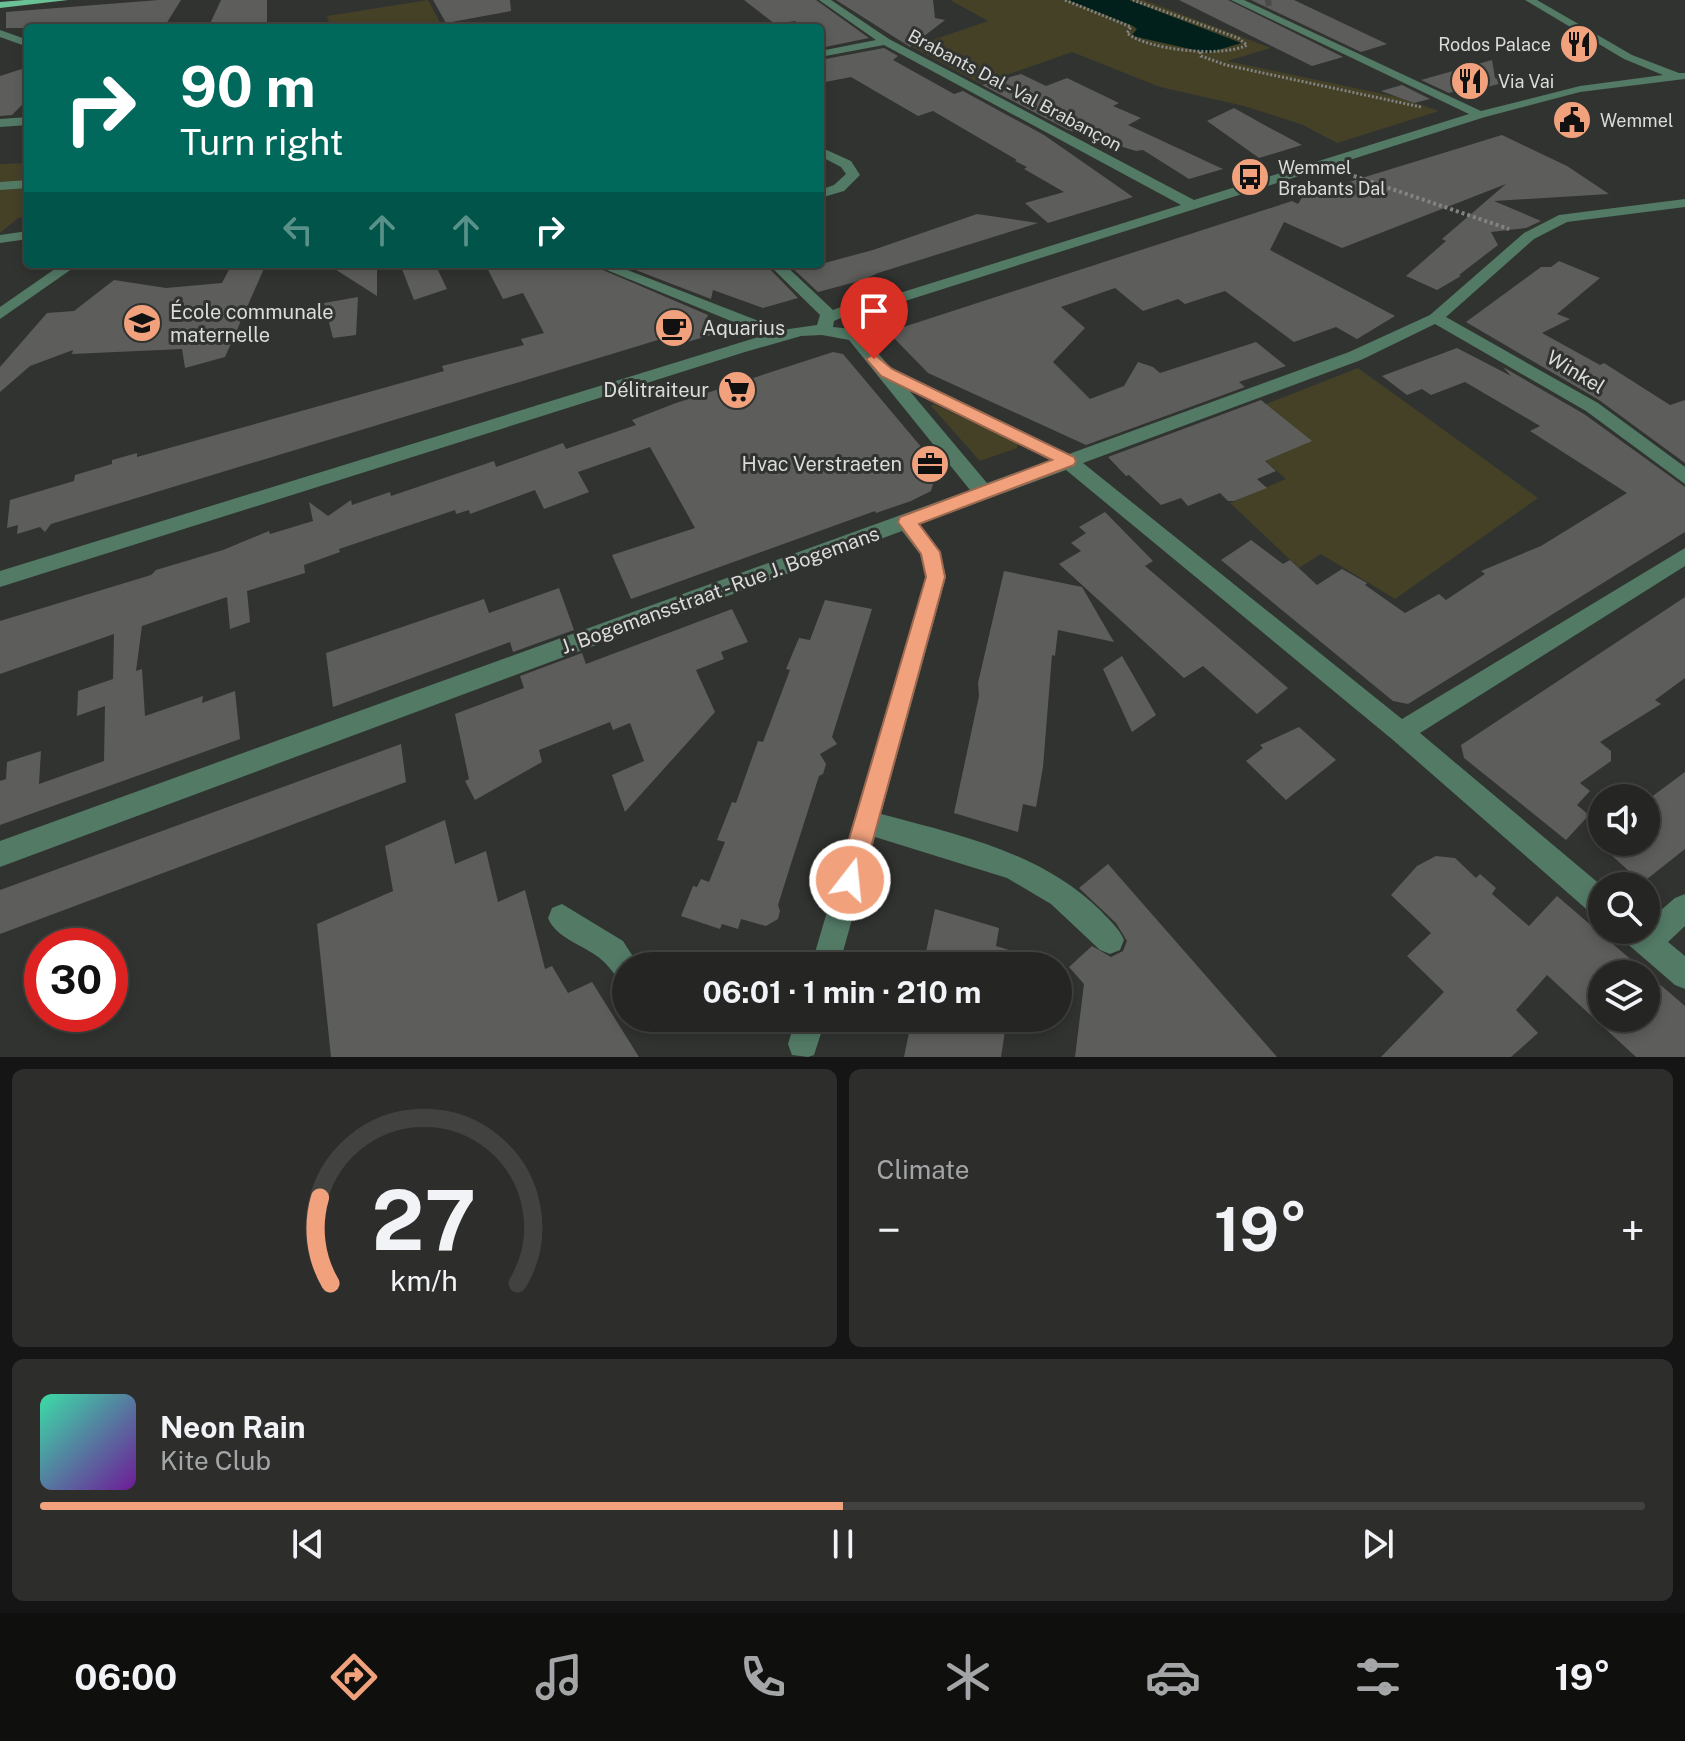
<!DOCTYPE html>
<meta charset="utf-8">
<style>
:root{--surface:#252624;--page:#2d2e2c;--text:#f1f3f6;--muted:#a3a5a6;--line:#424341;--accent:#f1a17c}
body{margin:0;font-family:"Public Sans",sans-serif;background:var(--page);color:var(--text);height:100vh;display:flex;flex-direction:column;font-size:30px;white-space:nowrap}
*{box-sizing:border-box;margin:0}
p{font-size:26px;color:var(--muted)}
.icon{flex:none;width:44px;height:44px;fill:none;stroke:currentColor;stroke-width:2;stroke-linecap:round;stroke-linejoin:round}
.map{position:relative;height:1057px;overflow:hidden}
.side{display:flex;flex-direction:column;gap:12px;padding:12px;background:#141514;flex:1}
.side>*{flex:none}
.top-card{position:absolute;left:24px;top:24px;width:800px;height:244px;border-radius:8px;box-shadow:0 4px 12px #0003,0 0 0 2px var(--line);background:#00695c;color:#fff;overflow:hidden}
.controls{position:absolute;left:1588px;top:784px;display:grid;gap:16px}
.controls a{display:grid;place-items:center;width:72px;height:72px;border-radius:50%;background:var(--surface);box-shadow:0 4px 12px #0003,0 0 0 2px var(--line);font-size:40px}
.speed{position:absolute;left:24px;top:928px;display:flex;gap:16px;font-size:40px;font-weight:700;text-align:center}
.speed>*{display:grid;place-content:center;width:104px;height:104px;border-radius:50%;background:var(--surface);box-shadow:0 4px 12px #0003,0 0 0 2px var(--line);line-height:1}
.speed .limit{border:12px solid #d22;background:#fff;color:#111}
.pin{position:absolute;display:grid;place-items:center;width:68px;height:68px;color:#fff;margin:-82px -34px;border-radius:50% 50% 50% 0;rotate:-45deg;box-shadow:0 0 8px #0007}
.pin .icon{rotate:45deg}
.me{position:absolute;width:88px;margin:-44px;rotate:16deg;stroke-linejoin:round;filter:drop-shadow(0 0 6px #0008)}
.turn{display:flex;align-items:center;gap:28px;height:168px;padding:0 24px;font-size:36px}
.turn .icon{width:104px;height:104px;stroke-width:2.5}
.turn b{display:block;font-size:56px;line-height:68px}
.lanes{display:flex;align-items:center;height:76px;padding:0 24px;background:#0003;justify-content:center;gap:40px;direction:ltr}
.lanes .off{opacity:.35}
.big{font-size:60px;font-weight:700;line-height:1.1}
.side .card{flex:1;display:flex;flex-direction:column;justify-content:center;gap:12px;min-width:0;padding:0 28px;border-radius:12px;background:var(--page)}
.side .dial{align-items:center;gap:0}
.dial svg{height:208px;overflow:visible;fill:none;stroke:var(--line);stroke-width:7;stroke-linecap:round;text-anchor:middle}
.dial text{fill:var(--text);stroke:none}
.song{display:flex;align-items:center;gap:24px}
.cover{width:96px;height:96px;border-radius:12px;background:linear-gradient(135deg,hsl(160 70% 55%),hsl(280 70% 35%))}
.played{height:8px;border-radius:4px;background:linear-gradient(90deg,var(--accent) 50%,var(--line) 50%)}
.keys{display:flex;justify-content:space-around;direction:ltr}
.heat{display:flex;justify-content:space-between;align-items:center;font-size:44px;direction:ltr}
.side .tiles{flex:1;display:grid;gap:12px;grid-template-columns:1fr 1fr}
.card:last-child{grid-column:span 2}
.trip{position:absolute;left:612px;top:952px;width:460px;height:80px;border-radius:40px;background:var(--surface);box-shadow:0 4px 12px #0003,0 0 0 2px var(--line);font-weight:700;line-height:80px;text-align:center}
.menu{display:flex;height:128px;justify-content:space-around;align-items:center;background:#0f0f0e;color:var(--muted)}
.menu .icon{width:56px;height:56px}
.menu .current{color:var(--accent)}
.menu b{font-size:36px;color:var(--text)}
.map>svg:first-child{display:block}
.green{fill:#444127}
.water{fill:#01201b}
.building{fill:#5d5e5b;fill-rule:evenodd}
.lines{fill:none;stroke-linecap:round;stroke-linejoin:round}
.minor-tunnel{stroke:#4a4c4a;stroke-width:11;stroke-dasharray:11 6;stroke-linecap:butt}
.path-far1{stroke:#838482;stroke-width:3;stroke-dasharray:2 2;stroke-linecap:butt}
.path{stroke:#838482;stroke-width:4;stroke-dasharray:3 3;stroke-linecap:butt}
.minor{fill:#527a65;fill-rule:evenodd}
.major{fill:#6bc196;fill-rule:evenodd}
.route{fill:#f1a17c;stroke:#9d6951;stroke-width:2}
.labels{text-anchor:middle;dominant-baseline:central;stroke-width:6;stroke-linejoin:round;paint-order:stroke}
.far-poi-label{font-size:18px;fill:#dadbda;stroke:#313330;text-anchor:start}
.far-street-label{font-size:18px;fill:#dadbda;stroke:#313330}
.poi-label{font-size:20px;fill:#dadbda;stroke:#313330;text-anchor:start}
.street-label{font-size:20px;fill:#dadbda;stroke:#313330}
</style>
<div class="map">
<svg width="1685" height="1057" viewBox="0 0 1685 1057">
<rect width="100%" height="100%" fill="#313330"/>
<!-- green -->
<g class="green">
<polygon points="428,0 443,28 331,28 327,16"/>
<polygon points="950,0 1144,0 1271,48 1227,61 1397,97 1439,111 1337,143 1303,125 1244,106 1160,87 1072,52 981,84 912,47 988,21"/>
<polygon points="28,163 28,217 18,218 0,233 0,164"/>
<polygon points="1358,368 1538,498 1395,599 1321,554 1299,568 1230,503 1286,479 1234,433 1311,441 1266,404"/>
<polygon points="933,404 1017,442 1017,448 980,461 931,406"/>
</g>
<!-- water -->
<polygon class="water" points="1068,0 1129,0 1241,43 1208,53 1137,37 1132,35 1137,29 1133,26"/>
<!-- building -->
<g class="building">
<polygon points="159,0 181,0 166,24 143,24 143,28 6,28 6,12"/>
<polygon points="221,0 267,0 267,23 208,28"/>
<polygon points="433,0 510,0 511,11 446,23"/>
<polygon points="744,0 816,0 869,38 820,48 820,28 805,28 795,21 775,24"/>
<polygon points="836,0 933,0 935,18 945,20 910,47"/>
<polygon points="1179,0 1228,0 1343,57 1312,66"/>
<polygon points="1251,0 1294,0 1387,44 1361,52"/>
<polygon points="884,48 898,56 893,60 954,94 963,91 1044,135 1133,197 1048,223 1025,203 1064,192 1024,169 1027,167 1015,161 1017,160 933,111 918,116 851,77 820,83 820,60"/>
<polygon points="1492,60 1495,78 1505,82 1474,91 1466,88 1449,93 1421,80"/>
<polygon points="28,67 28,99 12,115 0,116 0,76"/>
<polygon points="1021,74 1046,86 1067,78 1119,103 1113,106 1141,118 1128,125 1223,169 1189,179 1143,150 1136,151 1068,130 982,85"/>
<polygon points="1402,85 1430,99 1414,103 1381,91"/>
<polygon points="1234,108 1268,127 1302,145 1259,158 1207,121"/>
<polygon points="1502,135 1567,166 1609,194 1494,201 1541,221 1526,228 1491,232 1498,245 1459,275 1461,276 1437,290 1406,276 1446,241 1442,239 1506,184 1342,248 1284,222 1270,250 1395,316 1357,339 1336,327 1294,342 1225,291 1185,304 1178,299 1143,311 1115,288 1061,307 1085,328 1053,362 1090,399 1124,386 1138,362 1153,367 1160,373 1256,342 1286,366 1239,382 1245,387 1086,445 928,373 888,332 1292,201 1298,204 1303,196"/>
<polygon points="977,214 1038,223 878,273 863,280 818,292 788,264 821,264 873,250"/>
<polygon points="1559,261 1600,278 1557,314 1570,319 1542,333 1600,365 1604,363 1670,405 1685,400 1685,463 1599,400 1466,322 1541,267 1551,267"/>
<polygon points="232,264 266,264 225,357 185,368 182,349 72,354 73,350 30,366 0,392 0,367 47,313 74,311 114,280 166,288 222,283"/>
<polygon points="327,264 377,264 377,296"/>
<polygon points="400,264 435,264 447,289 414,300"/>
<polygon points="485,264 589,264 708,315 705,326 711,335 677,345 671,336 51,524 45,532 40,527 17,534 18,525 7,528 10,500 74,481 75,475 112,464 112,460 137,453 137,457 444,371 442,366 524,345 521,339 544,333 523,293 503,299"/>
<polygon points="620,264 765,264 798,298 763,308 713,290 711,299"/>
<polygon points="358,297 356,335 333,338 324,303"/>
<polygon points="1457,348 1511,376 1503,367 1584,414 1685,487 1685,532 1408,704 1393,701 1221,560 1251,540 1283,564 1290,560 1317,585 1342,569 1367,583 1365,585 1405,613 1439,594 1446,600 1485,574 1481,571 1541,546 1627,493 1530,431 1540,426 1465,382 1431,395 1422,389 1407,395 1382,376"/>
<polygon points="833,352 843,354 938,467 931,491 911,501 876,513 875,511 631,599 612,555 695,528 650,447 578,472 589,492 544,509 535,490 470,514 469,510 456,514 455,510 339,549 340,552 304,565 305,573 247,591 250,622 230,629 227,597 142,626 136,671 142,669 145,716 203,696 202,703 235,691 240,739 0,825 0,781 6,779 7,762 41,751 39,784 104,761 105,706 77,716 78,691 113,679 114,634 0,674 0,621 151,575 156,570 223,550 269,531 270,534 313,521 309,502 328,516 351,500 352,505 390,492 391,496 494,461 496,467 563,443 566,449 636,425 632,420 676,403"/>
<polygon points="1261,400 1312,441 1265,461 1276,471 1257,479 1267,488 1234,501 1228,501 1220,493 1188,506 1181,498 1161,505 1129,475 1126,476 1108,457"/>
<polygon points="1105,512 1153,561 1145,566 1288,688 1257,714 1203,666 1184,678 1059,564 1081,551 1071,543 1086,533 1079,527"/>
<polygon points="1004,571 1082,587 1114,642 1058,630 1055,656 1052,655 1043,767 1036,807 1023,804 1018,832 954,813 979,696 978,683"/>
<polygon points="559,588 574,630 513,652 510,642 333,707 326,653 484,599 489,613"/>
<polygon points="1685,597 1685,678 1655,700 1661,704 1600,742 1611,751 1611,761 1580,783 1590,791 1577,805 1589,815 1566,840 1464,758 1461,745"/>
<polygon points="825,600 872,609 832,737 837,744 820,754 826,764 823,774 819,776 789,870 778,905 780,911 778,919 766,926 741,919 738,929 722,924 720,929 681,916 693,886 697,887 701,879 709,882 725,842 717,840 732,802 736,803 758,741 763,742 790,670 786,669 799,638 810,640"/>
<polygon points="732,609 748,642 721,652 724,659 696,670 715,712 625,812 612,775 644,761 630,723 613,730 610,722 539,750 542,762 475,800 465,781 469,779 455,714 524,688 520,676 582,653 586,664"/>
<polygon points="1122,656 1156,715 1132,732 1103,669"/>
<polygon points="1299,727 1336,760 1286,800 1246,761 1263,748 1260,745"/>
<polygon points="401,744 406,782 0,934 0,890"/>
<polygon points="1685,772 1685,849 1642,883 1597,842 1646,842 1646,801"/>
<polygon points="445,820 455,864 486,851 498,902 525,890 545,969 552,966 568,993 592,982 639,1057 331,1057 317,924 393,891 385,846"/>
<path d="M1436 856 1455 858 1476 878 1480 874 1496 888 1492 894 1529 926 1557 896 1685 1006V1057H1636L1547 975 1516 1010 1538 1033 1511 1057H1381L1444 992 1407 956 1431 933 1391 895 1417 866ZM1602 974H1646V1018H1602Z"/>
<polygon points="1108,864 1277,1057 1075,1057 1084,984 1069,967 1092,946 1111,957 1123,951 1127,941 1116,923 1079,888"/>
<polygon points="935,909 999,928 996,946 1045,961 1044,966 923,966"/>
<polygon points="912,1018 1007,1018 1001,1057 904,1057"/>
</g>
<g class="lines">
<!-- minor-tunnel -->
<polyline class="minor-tunnel" points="1265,1 1271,0"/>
<!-- path-far1 -->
<g class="path-far1">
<path d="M1065 0 1131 27 1127 33C1147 50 1223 58 1247 45L1238 38 1133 0"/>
<polyline points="1200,52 1201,56 1226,65 1421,107"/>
</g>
<!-- path -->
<polyline class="path" points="1348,174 1509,229"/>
<!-- minor -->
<g class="minor">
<path d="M819 0H831L889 39 1194 200 1469 114 1231 0H1244L1481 111 1580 86 1663 75 1624 59 1525 0H1537L1632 55 1679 73H1685V79L1580 92 1485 117 883 308 867 318 871 323 863 336 890 367 1069 454 1349 352 1430 315 1524 233 1559 215 1685 199V207L1567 222 1534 239 1446 317 1598 403 1685 467V484L1586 411 1435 324 1361 360 1083 463 1402 719 1685 548V566L1420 733 1602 886V918L1592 914 1393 740 1066 470 920 524 940 552 946 577 881 814C959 835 1041 852 1101 911 1110 921 1119 928 1124 940L1120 950 1110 954 1100 950 1051 904 1007 878 875 837 839 966H811L926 577 920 554 902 531 0 867V841L970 490 849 340 822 335 801 336 745 352 0 587V571L765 335 592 264H612L782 330 817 325 820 315 768 264H784L833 310 841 307 857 310 871 302 1181 205 884 45 820 57V51L876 40ZM843 317 854 324 852 329 833 327 834 321ZM908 389 1051 460 987 483Z"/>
<polygon points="0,30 28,40 28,47 0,37"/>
<polygon points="28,117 28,125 0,127 0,119"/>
<polygon points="820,147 851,161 860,175 844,191 820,198 820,190 834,185 846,174 841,167 820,156"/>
<polygon points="28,180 28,188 0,190 0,182"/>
<polygon points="28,231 28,239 0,243 0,235"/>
<polygon points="62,264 79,264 0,319 0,307"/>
<polygon points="1685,894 1685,926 1668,942 1685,956 1685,989 1675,985 1623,940 1619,930 1646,930 1646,923 1675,898"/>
<path d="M562 904 623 941 639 966H626V982C614 977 612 969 603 961 586 945 557 940 548 918L552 908Z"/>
<polygon points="796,1018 826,1018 814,1055 808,1057 792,1055 788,1044"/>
</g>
<!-- major -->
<polygon class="major" points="25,0 68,0 0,8 0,2"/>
</g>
<!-- route -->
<polygon class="route" points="874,354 892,369 1074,457 1076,461 1074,465 919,524 940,552 945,577 862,880 858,888 850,892 841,888 837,880 926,577 921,554 898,522 900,517 1052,460 881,376 866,359"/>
<!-- icons -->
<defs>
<g id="restaurant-disc" transform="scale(2)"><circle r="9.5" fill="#f1a17c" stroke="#313330"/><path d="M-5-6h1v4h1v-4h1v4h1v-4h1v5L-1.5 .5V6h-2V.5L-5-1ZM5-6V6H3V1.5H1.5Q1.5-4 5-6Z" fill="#111"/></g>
<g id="civic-disc" transform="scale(2)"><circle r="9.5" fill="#f1a17c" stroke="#313330"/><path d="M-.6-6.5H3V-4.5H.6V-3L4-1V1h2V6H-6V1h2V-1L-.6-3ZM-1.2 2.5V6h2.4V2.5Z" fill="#111"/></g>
<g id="bus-disc" transform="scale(2)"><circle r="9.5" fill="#f1a17c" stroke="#313330"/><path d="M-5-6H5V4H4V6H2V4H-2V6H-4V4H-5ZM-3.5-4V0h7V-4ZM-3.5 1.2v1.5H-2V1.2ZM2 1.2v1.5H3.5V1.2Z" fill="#111"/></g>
<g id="school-disc" transform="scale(2)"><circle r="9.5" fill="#f1a17c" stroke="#313330"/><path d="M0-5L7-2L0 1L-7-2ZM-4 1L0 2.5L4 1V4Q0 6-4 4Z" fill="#111"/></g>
<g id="cafe-disc" transform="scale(2)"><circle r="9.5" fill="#f1a17c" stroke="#313330"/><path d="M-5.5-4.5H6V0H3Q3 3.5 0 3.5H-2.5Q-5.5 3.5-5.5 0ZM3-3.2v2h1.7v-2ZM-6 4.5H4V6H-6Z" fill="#111"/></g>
<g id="supermarket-disc" transform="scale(2)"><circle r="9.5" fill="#f1a17c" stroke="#313330"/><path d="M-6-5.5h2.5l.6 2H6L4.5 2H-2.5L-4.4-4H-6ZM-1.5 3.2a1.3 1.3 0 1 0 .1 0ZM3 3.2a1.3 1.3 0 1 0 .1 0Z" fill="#111"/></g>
<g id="office-disc" transform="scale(2)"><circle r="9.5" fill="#f1a17c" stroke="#313330"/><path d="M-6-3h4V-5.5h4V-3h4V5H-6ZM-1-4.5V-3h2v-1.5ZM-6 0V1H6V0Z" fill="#111"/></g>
</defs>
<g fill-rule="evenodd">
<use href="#restaurant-disc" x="1579" y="44"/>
<use href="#restaurant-disc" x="1470" y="81"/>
<use href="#civic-disc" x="1572" y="120"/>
<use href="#bus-disc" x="1250" y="177"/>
<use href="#school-disc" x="142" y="323"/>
<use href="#cafe-disc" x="674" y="328"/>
<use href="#supermarket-disc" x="737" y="390"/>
<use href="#office-disc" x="930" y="464"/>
</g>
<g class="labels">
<!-- far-poi labels -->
<g class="far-poi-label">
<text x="1551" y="44" text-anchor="end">Rodos Palace</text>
<text x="1498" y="81">Via Vai</text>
<text x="1600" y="120">Wemmel</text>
<text x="1278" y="167">Wemmel<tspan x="1278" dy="21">Brabants Dal</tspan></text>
</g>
<!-- far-street labels -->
<g class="far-street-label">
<text transform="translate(1015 90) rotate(28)">Brabants Dal - Val Brabançon</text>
</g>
<!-- poi labels -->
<g class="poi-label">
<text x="170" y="312">École communale<tspan x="170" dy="23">maternelle</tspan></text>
<text x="702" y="328">Aquarius</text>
<text x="709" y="390" text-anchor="end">Délitraiteur</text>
<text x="902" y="464" text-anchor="end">Hvac Verstraeten</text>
</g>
<!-- street labels -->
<g class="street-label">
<text transform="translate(1576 372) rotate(31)">Winkel</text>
<text transform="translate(720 590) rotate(-20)">J. Bogemansstraat - Rue J. Bogemans</text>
</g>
</g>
</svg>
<div class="controls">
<a><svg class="icon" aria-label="sound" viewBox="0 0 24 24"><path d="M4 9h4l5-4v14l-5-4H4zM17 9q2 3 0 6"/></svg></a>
<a><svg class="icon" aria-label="search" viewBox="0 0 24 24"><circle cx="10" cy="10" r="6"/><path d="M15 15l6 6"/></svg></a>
<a><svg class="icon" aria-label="layers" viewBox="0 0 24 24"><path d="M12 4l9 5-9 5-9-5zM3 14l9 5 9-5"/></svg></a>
</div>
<div class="speed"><div class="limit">30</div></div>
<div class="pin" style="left:874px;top:359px;background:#d93025"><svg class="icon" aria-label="arrive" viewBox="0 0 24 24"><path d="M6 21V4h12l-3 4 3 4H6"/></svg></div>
<svg class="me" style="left:850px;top:880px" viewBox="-20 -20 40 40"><circle r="17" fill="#f1a17c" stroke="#fff" stroke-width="3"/><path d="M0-11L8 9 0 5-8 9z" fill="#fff"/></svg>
<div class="trip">06:01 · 1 min · 210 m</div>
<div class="top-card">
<div class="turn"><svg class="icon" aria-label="right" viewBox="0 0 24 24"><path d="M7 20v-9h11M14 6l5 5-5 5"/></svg><div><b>90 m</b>Turn right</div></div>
<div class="lanes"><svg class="icon off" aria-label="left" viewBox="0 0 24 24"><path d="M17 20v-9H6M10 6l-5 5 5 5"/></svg><svg class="icon off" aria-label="ahead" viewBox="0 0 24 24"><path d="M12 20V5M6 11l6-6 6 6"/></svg><svg class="icon off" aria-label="ahead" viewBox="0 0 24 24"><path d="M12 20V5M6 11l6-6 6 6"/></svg><svg class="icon" aria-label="right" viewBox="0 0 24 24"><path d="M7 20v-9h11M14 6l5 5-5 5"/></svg></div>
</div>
</div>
<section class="side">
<div class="tiles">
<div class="card dial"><svg viewBox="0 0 100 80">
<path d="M14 69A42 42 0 1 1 86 69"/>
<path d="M14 69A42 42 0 0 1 10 36" stroke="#f1a17c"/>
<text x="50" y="56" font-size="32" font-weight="700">27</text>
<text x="50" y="72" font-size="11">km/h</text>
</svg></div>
<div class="card"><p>Climate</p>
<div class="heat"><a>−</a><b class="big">19°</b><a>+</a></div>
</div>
<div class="card">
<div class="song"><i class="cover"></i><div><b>Neon Rain</b><p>Kite Club</p></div></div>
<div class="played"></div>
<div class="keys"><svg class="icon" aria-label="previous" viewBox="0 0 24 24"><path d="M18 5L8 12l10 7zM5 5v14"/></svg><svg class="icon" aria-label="pause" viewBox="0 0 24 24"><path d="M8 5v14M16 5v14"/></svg><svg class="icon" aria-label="next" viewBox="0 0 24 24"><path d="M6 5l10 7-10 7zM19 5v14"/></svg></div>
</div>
</div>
</section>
<nav class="menu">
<b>06:00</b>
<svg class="icon current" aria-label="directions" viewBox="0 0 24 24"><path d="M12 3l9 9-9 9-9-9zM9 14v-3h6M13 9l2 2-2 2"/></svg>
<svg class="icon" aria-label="music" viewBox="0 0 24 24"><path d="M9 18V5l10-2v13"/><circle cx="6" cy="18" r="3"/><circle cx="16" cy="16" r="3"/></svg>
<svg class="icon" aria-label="phone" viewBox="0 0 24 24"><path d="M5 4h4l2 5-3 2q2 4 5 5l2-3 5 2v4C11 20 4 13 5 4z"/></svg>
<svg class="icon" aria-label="climate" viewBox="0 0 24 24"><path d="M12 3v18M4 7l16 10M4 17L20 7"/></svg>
<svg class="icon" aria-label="car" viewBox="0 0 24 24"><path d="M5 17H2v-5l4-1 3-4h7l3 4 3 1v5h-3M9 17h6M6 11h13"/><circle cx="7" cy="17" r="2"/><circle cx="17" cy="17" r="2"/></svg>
<svg class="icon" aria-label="filters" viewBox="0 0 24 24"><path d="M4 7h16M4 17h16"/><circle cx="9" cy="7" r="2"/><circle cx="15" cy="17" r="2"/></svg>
<b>19°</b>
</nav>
